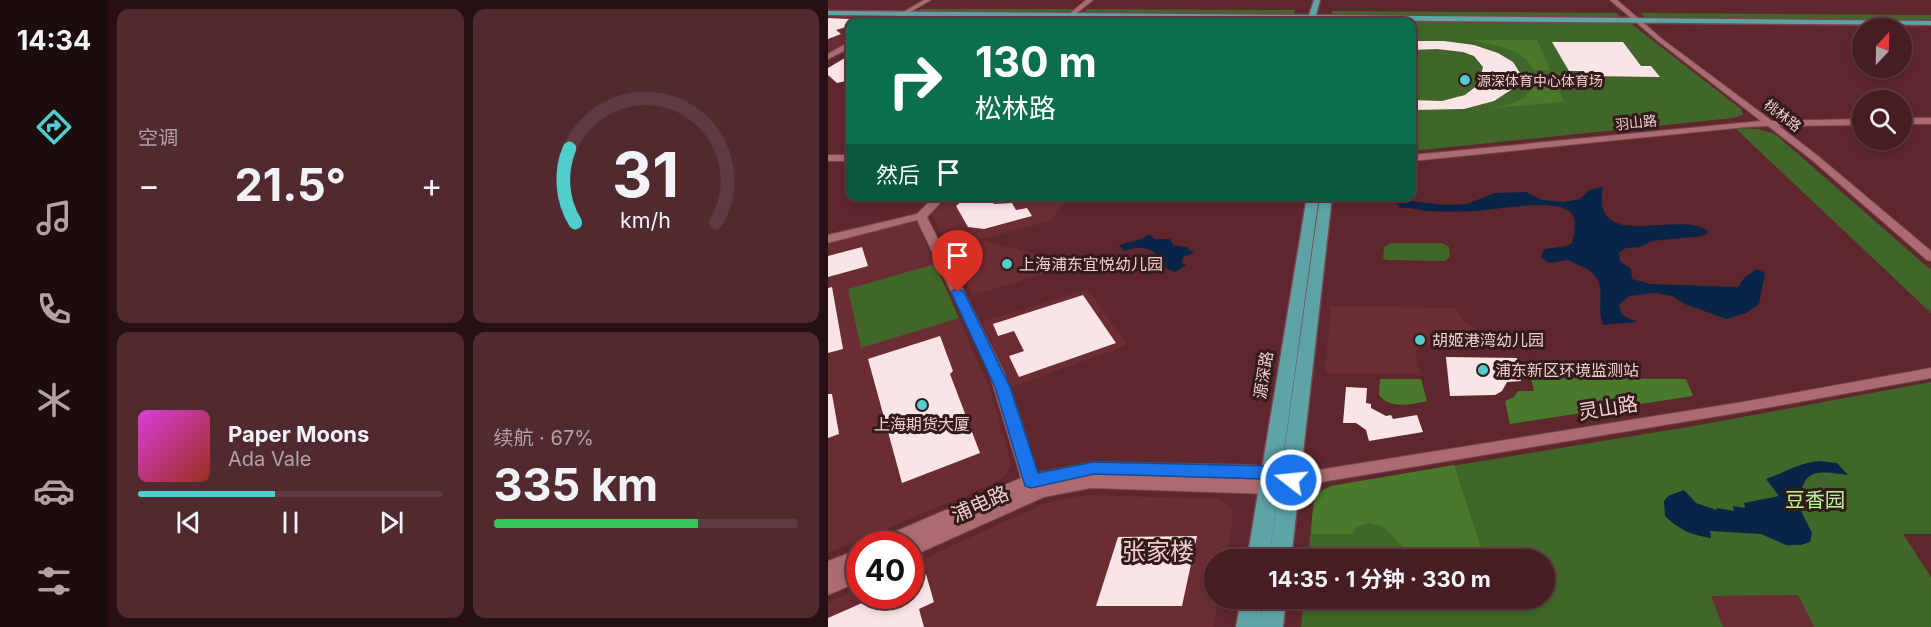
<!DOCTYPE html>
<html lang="zh">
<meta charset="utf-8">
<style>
:root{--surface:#461d22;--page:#502a2f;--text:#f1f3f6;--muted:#b0a2a5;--line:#5e3b40;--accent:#52cdcd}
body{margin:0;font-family:Inter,"Noto Sans SC",sans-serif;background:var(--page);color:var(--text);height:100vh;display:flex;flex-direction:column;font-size:22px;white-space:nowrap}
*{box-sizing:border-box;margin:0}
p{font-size:20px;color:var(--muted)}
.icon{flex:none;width:33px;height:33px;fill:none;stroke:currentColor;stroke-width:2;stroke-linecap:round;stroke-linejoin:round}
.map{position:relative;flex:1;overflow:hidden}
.panel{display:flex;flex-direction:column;gap:9px;padding:9px;background:#261013;width:720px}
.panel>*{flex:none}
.top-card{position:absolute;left:18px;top:18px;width:570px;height:183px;border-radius:12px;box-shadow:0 3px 9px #0003,0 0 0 2px var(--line);background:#0b6e4f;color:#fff;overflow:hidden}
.needle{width:39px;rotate:22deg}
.controls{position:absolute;left:1024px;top:18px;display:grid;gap:12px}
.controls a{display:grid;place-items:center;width:60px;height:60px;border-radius:50%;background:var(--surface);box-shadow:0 3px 9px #0003,0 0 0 2px var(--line);font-size:30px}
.speed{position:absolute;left:18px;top:531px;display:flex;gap:12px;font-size:30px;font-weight:700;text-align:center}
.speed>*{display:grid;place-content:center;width:78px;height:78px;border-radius:50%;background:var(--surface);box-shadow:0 3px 9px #0003,0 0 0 2px var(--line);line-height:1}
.speed .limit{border:9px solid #d22;background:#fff;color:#111}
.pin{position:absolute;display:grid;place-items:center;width:51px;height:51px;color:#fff;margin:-62px -26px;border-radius:50% 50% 50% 0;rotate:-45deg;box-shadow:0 0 6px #0007}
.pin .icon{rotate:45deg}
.me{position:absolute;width:66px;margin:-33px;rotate:286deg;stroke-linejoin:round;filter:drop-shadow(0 0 4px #0008)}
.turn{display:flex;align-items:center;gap:21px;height:126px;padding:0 30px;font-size:27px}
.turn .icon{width:78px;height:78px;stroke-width:2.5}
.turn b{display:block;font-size:42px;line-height:51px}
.then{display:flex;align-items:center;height:57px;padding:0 30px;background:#0003;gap:12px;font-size:22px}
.big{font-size:45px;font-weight:700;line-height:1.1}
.panel .tile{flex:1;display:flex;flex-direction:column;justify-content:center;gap:9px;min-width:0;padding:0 21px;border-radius:12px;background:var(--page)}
.panel .dial{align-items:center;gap:0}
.dial svg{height:156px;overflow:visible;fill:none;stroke:var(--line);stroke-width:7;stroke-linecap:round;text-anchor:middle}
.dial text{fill:var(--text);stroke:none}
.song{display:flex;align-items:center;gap:18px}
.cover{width:72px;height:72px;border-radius:9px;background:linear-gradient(135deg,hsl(300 70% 55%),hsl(10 70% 35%))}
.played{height:6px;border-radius:3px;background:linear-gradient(90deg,var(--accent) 45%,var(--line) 45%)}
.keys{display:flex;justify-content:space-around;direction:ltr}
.heat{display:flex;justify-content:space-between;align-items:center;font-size:33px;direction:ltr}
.charge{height:9px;border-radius:4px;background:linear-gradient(90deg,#34c759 67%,var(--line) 0)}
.panel .tiles{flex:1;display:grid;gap:9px;grid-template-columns:repeat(2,1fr)}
.trip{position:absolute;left:376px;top:549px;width:351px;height:60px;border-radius:30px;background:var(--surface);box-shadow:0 3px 9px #0003,0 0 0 2px var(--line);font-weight:700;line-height:60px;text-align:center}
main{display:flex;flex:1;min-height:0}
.tab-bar{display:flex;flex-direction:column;width:108px;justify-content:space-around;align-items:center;background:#1c0c0e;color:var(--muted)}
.tab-bar .icon{width:42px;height:42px}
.tab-bar .on{color:var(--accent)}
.tab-bar b{font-size:27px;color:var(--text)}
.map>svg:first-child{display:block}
.built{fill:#6c2c34}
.green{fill:#406729}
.forest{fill:#497a2b}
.water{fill:#082548}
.building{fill:#fae4e5}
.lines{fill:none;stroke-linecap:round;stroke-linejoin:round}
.minor-casing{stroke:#76454d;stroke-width:2}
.major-casing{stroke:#76454d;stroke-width:3}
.minor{fill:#ab6b70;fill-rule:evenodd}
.major{fill:#5ea4a7;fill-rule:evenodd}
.route{fill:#1a73e8;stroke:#114b97;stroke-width:1.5}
.poi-dot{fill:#52cdcd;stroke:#331a1b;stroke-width:2}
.labels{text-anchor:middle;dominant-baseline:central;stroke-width:6;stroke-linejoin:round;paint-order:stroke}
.far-poi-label{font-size:14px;fill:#f1cdcf;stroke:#331a1b;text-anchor:start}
.far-street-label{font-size:14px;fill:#f1cdcf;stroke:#331a1b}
.poi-label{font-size:16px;fill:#f1cdcf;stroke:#331a1b;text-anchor:start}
.street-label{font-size:16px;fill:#f1cdcf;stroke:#331a1b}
.near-street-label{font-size:20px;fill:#f1cdcf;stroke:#331a1b}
.near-park-label{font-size:20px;fill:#b4f990;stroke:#331a1b}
.near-quarter-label{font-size:24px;fill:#f1cdcf;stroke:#331a1b}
</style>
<main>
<nav class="tab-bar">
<b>14:34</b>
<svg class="icon on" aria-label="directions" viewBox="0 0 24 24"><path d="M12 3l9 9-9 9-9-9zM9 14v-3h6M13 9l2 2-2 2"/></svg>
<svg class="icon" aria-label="music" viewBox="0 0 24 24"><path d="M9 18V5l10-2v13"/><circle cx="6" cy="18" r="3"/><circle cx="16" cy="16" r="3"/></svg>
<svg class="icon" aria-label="phone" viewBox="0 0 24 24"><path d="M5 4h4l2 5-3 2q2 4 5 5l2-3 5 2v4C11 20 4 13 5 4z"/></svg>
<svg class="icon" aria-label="climate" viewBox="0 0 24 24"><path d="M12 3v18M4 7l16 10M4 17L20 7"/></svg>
<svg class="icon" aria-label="car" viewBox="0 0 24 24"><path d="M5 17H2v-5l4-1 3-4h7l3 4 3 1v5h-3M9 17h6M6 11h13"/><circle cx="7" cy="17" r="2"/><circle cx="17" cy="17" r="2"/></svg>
<svg class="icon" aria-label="filters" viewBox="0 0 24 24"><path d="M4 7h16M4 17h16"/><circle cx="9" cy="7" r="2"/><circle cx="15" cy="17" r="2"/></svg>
</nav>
<section class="panel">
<div class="tiles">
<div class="tile"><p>空调</p>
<div class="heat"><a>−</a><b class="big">21.5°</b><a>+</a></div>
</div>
<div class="tile dial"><svg viewBox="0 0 100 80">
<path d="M14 69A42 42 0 1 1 86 69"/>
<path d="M14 69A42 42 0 0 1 11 31" stroke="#52cdcd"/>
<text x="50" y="56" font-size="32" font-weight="700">31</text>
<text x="50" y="72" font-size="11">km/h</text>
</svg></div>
<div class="tile">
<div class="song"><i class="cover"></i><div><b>Paper Moons</b><p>Ada Vale</p></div></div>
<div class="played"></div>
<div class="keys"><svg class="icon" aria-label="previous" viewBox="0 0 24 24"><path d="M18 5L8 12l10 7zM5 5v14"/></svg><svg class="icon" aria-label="pause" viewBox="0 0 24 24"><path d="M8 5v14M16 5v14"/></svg><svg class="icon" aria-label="next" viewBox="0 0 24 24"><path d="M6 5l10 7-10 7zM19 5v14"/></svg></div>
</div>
<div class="tile"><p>续航 · 67%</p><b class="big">335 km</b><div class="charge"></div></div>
</div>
</section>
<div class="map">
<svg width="1103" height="627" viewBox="0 0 1103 627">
<rect width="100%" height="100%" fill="#5e272d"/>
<!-- built -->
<g class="built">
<polygon points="0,15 57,16 62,18 54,22 22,22 22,41 0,54"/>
<polygon points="124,197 241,197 222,221 151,240 225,258 232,269 145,295 104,214"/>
<polygon points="77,222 89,223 131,318 163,392 183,464 178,475 165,484 0,553 0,242"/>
<polygon points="260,289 299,345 184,387 154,322"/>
<polygon points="503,306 627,308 636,321 651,332 674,338 694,341 695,344 596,345 591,347 587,353 592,374 497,373"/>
<polygon points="258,495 389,499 397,502 403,509 405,518 398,559 387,560 387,598 391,599 385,627 0,627 0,603 31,588 32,596 82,596 83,565 217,503"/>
<polygon points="970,595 986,627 895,627 883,596"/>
</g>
<!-- green -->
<g class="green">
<polygon points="92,9 247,9 239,14 88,13"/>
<polygon points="259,9 467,10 465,16 253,15"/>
<polygon points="504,11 789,13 794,19 504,16"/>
<polygon points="812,13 1103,15 1103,21 818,18"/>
<polygon points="493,20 801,22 913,109 915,115 905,118 584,151 584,22 492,22"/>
<polygon points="907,128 930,129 947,134 1103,270 1103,313"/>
<polygon points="563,243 614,243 621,247 622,257 617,261 558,260 555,258 556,247"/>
<polygon points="107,264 131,318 33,348 20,289"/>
<polygon points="1103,382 1103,534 1075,534 1103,577 1103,627 986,627 970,595 883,596 895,627 473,627 476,599 717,598 717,560 480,559 486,500 492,491 503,486 866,426"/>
</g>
<!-- forest -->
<g class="forest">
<path d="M646 40H709L722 70H705C696 47 666 47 646 40Z"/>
<path d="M714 83 728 84 736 102 664 108C679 105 699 102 704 86Z"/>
<polygon points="703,378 858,379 865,396 682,424 677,401 686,397 690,391 706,391"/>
<path d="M552 379H593L599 401C583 404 563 410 551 395Z"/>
<path d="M626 465 654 551 648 559H601L579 551 556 527 542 523 530 526 523 534H483C485 513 482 495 503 486Z"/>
</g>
<!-- water -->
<g class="water">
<path d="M775 187C762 256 854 207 881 232L875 236 824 241 812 247 798 248 791 253 792 261 803 269 804 279 823 284 910 287 917 277 929 269 937 273 931 304 918 313 898 319 857 304 844 296 828 293 801 296 791 305 794 315 809 322 775 325C767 307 781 285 762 271 755 266 747 264 740 260L721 263 713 257 716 249 739 246 744 243C746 235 750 219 742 212 727 198 666 210 646 211 630 212 614 212 599 211 588 210 583 207 572 208L570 204 562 201 575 197 582 201 619 205 639 204 667 193 698 192 714 200 736 202 752 199 761 190Z"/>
<path d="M321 234 327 239H342L345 245 358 247 366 253 355 257 354 263 358 265 347 272 339 269 332 262 318 265 327 256 326 252C316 246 306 247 296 251L291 245 314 239Z"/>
<path d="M991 461 1009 463 1020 475C1006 474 984 467 976 483 973 490 973 495 968 501L984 533 982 542 973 545H958L933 534 882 531 883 538C864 535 851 530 837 516L836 501 840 496 856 490 868 503 888 510 889 508 906 511 905 506 917 508 916 503 951 496 938 479C959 472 967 464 991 461Z"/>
</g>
<!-- building -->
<g class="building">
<polygon points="0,18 22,19 22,26 8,30 13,34 0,39"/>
<polygon points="584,41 616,41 646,45 670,53 685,62 692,73 689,86 666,101 636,109 584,110 584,100 614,101 637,95 651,84 655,67 646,56 635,52 609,49 584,50"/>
<polygon points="724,42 795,42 813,66 823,66 832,77 758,76 756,71 741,71"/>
<polygon points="22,55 22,80 9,83 0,75 0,68"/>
<polygon points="151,196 161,197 166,204 184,203 188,210 199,208 204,216 156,229 140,227 128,206 134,201"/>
<polygon points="34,247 40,266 0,277 0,256"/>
<polygon points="4,287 15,349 0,353 0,288"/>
<polygon points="255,295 288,343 191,377 181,356 196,351 186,331 170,336 165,324"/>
<polygon points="112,336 125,371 122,374 152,453 74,483 40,359"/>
<polygon points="618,357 689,358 693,381 679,382 674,391 667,395 622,396"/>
<polygon points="518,387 539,388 538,403 543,404 543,408 558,416 563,415 565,419 589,415 595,432 541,441 538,430 528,423 515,423"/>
<polygon points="0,394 4,394 11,434 0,438"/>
<polygon points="369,536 354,606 268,606 290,537"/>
<polygon points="98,574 106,602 91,609 96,627 0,627 0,618 50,596 82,596 82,581"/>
</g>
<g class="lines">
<!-- minor casing -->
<g class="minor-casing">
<g id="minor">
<polygon points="96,0 103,0 65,22 58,22"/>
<polygon points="258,0 265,0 244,17 240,17 240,15"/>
<polygon points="782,0 789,0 834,39 944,121 1035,119 1035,125 951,126 990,156 1103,251 1103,261 1099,260 984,160 940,126 918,127 584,161 584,155 933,121 830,41"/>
<polygon points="19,43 22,43 22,48 0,59 0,54"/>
<rect x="1074" y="118" width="29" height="6"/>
<rect x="0" y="155" width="22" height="6"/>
<path d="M107 196H119L99 217 176 372 195 426 208 473 266 462 424 465 456 470 459 475 915 402 1103 368V378L915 412 463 487 441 494 263 488 216 497 82 557V544H50L52 538 193 478 161 372 89 220 0 243V235L89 214ZM266 474 424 477 441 480Z"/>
<polygon points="32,549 32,581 0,595 0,561"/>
</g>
</g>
<!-- major casing -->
<g class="major-casing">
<g id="major">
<polygon points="486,0 492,0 488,15 1103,21 1103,25 487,20 486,22 480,22 480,20 0,15 0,11 481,15"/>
<polygon points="479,196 491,196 441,560 419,560"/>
<polygon points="492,196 504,196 463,560 441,560"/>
<polygon points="413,598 435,598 433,617 436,598 458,598 455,627 408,627"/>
</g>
</g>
<!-- minor -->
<use href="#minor" class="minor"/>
<!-- major -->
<use href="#major" class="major"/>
</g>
<!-- route -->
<polygon class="route" points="130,288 136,292 182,387 210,473 266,462 443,466 469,476 472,480 469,485 463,487 441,479 266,474 203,488 197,486 167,387 123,292"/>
<!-- markers -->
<g class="poi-dot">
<circle cx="637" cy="80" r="6"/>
<circle cx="179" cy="264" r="6"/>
<circle cx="592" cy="340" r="6"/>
<circle cx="655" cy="370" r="6"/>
<circle cx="94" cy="405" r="6"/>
</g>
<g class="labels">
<!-- far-poi labels -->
<g class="far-poi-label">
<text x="649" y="80">源深体育中心体育场</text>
</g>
<!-- far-street labels -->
<g class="far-street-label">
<text transform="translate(955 115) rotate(38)">桃林路</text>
<text transform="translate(808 122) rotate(-6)">羽山路</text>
</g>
<!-- poi labels -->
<g class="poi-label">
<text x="191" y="264">上海浦东宜悦幼儿园</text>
<text x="604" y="340">胡姬港湾幼儿园</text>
<text x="667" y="370">浦东新区环境监测站</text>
<text x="94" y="424" text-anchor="middle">上海期货大厦</text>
</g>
<!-- street labels -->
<g class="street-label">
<text transform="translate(435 375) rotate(-81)">源深路</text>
</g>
<!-- near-street labels -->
<g class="near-street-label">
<text transform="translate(780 408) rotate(-9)">灵山路</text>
<text transform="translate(152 504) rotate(-24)">浦电路</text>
</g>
<!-- near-park labels -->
<g class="near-park-label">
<text x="987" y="500">豆香园</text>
</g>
<!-- near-quarter labels -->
<g class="near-quarter-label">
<text x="330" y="551">张家楼</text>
</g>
</g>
</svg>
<div class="controls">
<a><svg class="needle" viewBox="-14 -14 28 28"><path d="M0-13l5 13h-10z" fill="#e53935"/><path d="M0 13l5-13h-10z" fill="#b0a2a5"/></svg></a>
<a><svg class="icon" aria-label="search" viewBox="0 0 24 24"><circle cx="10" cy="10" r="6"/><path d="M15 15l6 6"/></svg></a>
</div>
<div class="speed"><div class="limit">40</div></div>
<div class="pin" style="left:130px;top:292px;background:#d93025"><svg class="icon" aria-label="arrive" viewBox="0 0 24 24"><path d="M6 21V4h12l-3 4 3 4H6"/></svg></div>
<svg class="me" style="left:463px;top:480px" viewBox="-20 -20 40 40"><circle r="17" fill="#1a73e8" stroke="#fff" stroke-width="3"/><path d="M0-11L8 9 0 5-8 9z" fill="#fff"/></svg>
<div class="trip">14:35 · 1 分钟 · 330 m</div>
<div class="top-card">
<div class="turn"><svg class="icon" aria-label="right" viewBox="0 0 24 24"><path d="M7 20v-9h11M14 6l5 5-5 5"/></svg><div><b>130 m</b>松林路</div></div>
<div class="then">然后<svg class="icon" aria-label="arrive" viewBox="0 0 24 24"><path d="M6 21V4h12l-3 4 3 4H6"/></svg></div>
</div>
</div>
</main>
